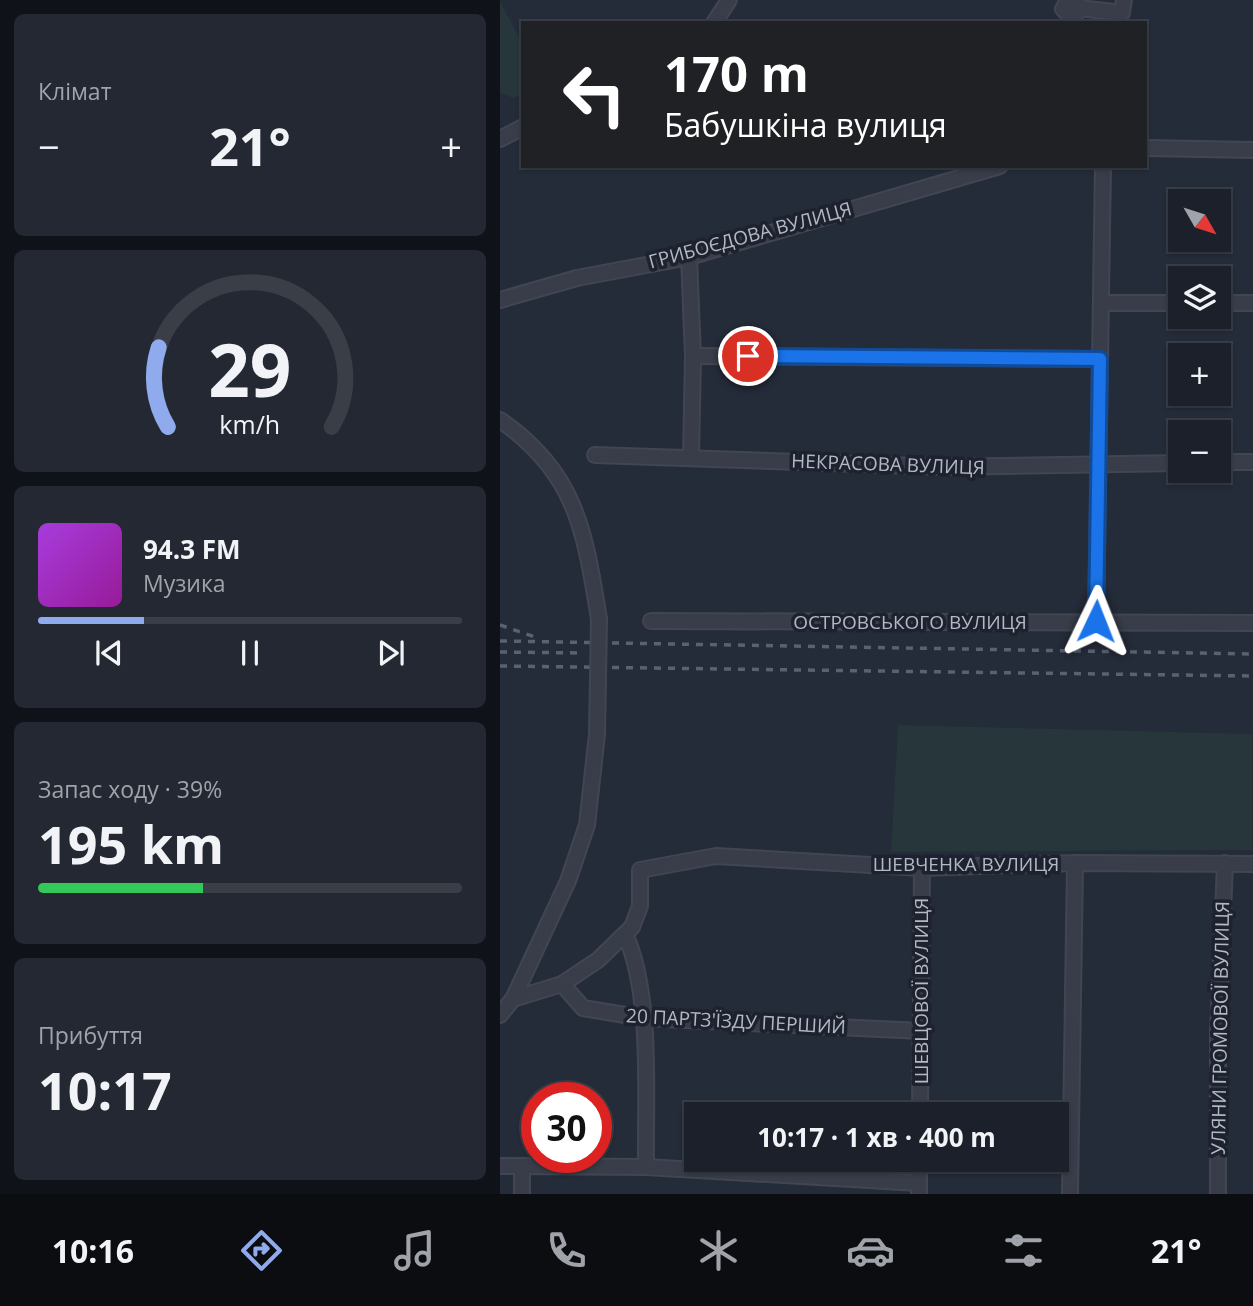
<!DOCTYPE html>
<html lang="uk">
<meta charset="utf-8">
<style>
:root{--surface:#1b202b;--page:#242833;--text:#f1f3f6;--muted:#a0a3a9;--line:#393e47;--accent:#8fabee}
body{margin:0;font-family:"Open Sans",sans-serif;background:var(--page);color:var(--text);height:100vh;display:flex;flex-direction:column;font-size:26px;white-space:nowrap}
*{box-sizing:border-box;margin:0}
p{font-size:23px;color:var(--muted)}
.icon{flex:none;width:38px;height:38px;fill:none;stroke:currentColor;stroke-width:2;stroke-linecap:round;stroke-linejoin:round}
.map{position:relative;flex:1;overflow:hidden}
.sheet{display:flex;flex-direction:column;gap:14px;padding:14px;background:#0f1218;width:500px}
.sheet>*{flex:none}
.banner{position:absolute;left:21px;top:21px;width:626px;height:147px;border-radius:0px;box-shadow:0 2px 5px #0004,0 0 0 2px var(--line);background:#202124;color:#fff;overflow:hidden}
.needle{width:46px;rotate:129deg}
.fabs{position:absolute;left:668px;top:189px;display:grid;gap:14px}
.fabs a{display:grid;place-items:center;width:63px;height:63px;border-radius:0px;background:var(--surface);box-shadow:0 2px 5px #0004,0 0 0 2px var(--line);font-size:35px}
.speed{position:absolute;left:21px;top:1082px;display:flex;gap:14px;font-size:35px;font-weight:700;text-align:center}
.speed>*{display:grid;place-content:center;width:91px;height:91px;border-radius:50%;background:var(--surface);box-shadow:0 2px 5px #0004,0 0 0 2px var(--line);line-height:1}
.speed .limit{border:10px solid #d22;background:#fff;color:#111}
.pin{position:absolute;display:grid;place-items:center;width:60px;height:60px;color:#fff;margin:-30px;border:4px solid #fff;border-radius:50%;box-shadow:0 2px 7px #0007}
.me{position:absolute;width:77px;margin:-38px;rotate:2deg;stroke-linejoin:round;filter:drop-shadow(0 0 5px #0008)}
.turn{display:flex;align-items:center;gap:24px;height:147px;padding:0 28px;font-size:32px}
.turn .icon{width:91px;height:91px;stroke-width:2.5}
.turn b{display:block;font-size:49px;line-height:60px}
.big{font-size:52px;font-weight:700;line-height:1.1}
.sheet .card{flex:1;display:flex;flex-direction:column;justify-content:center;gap:10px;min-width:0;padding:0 24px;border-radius:10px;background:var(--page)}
.sheet .dial{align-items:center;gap:0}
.dial svg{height:182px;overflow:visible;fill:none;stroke:var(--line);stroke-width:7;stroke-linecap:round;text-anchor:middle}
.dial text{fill:var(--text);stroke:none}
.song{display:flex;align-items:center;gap:21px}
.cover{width:84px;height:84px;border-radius:10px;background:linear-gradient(135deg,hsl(280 70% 55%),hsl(300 70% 35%))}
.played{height:7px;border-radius:4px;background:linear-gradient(90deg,var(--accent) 25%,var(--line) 25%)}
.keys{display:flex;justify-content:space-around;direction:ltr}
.heat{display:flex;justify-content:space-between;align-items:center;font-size:38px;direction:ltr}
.charge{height:10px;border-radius:5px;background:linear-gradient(90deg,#34c759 39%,var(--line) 0)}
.trip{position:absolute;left:184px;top:1102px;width:385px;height:70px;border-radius:0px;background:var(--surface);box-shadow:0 2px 5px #0004,0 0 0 2px var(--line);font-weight:700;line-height:70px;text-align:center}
.dock{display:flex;height:112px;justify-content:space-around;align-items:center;background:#0b0d11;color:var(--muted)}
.dock .icon{width:49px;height:49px}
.dock .active{color:var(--accent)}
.dock b{font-size:32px;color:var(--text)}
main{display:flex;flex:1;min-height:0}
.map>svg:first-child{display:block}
.green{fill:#26363a}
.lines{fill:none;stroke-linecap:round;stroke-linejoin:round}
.minor-casing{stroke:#414652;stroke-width:18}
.minor{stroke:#383d49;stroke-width:14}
.rail{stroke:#5a6170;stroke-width:3.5;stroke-dasharray:7 7;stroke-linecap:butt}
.minor-bridge-casing{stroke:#414652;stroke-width:18;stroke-linecap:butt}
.minor-bridge{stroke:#383d49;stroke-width:14}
.route-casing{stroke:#114b97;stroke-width:18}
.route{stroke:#1a73e8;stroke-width:12}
.labels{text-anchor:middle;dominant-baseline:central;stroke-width:7;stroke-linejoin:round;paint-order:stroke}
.street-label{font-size:19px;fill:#b3b8c5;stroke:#1d222e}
</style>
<main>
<section class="sheet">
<div class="card"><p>Клімат</p>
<div class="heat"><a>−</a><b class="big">21°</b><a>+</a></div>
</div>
<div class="card dial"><svg viewBox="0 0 100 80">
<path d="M14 69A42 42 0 1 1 86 69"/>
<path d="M14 69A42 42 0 0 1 10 34" stroke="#8fabee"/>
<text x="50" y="56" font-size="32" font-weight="700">29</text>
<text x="50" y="72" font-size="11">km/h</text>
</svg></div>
<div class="card">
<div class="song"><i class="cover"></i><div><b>94.3 FM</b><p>Музика</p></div></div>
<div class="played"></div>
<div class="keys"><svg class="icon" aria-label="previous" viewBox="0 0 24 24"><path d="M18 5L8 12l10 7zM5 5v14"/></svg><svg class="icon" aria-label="pause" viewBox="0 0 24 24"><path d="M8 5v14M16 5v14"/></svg><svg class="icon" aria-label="next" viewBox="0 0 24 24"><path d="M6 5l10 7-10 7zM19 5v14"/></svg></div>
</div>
<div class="card"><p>Запас ходу · 39%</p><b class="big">195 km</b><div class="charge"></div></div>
<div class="card"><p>Прибуття</p><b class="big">10:17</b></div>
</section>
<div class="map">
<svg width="753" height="1194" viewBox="0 0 753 1194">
<rect width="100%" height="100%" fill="#242b39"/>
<!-- green -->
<g class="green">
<polygon points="0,1 23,45 23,94 13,98 0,93"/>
<polygon points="398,725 752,734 752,850 391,852"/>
</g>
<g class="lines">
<!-- minor casing -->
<g class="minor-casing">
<g id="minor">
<polyline points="568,0 563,9 570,16 579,11 577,2"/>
<polyline points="579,8 622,13 624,0"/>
<polyline points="214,23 229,0"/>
<polyline points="0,139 23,127"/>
<polyline points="646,148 753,150"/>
<polyline points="189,257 193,356 191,457"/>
<polyline points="0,300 77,278 189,257 500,166"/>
<polyline points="601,303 681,303"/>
<polyline points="719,303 753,303"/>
<polyline points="193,356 600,359"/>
<path d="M0 420C77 473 85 533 99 619"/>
<polyline points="95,455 446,467 681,463"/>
<polyline points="719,462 753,462"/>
<polyline points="151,621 753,623"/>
<polyline points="596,621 603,166"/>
<path d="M125 934C153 995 145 1100 146 1167"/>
<polyline points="62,984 83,1008 143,1018 422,1031"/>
<polyline points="13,999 62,984 98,960 132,927 140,906 140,870 216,856 422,868 575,863 753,864"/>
<polyline points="0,1015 13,999 68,881 87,825 97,734"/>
<polyline points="420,1115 422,868"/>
<polyline points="0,1166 146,1167 419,1183"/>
<polyline points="22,1166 22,1194"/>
<polyline points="419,1194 419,1160"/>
<polyline points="570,1194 575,863"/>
<polyline points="718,1194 718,1034 725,863"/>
</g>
</g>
<!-- minor -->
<use href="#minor" class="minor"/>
<!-- rail -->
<g class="rail">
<polyline points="0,625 35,637"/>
<polyline points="0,641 753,654"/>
<polyline points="0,652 81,653"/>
<polyline points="0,666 753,676"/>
</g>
<!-- minor-bridge casing -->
<g class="minor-bridge-casing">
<polyline id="minor-bridge" points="97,734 99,619"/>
</g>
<!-- minor-bridge -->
<use href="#minor-bridge" class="minor-bridge"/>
</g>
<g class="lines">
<!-- route casing -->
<g class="route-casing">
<polyline id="route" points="248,356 600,359 596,621"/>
</g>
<!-- route -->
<use href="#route" class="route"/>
</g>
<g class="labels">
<!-- street labels -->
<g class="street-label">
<text transform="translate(250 235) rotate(-15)">ГРИБОЄДОВА ВУЛИЦЯ</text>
<text transform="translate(388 464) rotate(2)">НЕКРАСОВА ВУЛИЦЯ</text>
<text x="410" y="622">ОСТРОВСЬКОГО ВУЛИЦЯ</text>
<text x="466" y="864">ШЕВЧЕНКА ВУЛИЦЯ</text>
<text transform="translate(421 991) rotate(-90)">ШЕВЦОВОЇ ВУЛИЦЯ</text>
<text transform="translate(236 1021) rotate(3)">20 ПАРТЗ'ЇЗДУ ПЕРШИЙ</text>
<text transform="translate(720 1028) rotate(-89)">УЛЯНИ ГРОМОВОЇ ВУЛИЦЯ</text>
</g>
</g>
</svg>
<div class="fabs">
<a><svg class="needle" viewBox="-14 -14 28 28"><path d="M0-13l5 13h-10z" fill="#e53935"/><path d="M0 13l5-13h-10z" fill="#a0a3a9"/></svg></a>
<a><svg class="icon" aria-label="layers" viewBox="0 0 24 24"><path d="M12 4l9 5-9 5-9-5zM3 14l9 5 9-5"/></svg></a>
<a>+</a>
<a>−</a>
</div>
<div class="speed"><div class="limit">30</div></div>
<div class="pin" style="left:248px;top:356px;background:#d93025"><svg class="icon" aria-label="arrive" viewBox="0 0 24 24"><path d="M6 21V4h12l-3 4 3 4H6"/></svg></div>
<svg class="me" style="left:596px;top:621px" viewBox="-20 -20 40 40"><path d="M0-17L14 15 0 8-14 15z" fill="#1a73e8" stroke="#fff" stroke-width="4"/></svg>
<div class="trip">10:17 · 1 хв · 400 m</div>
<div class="banner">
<div class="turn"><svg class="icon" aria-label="left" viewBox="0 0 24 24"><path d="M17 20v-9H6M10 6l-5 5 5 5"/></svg><div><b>170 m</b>Бабушкіна вулиця</div></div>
</div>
</div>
</main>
<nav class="dock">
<b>10:16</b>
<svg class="icon active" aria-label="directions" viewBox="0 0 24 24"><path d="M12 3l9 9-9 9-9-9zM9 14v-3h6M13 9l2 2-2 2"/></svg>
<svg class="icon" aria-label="music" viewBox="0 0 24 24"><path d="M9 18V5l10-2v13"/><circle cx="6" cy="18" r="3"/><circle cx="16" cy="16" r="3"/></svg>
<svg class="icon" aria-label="phone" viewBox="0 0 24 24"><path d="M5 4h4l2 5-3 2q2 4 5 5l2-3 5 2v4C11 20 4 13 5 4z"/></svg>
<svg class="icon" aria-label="climate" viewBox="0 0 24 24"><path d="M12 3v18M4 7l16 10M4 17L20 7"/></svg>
<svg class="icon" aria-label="car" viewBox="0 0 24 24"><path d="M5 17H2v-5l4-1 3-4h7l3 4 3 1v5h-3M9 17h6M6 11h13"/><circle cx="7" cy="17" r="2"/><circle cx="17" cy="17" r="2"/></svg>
<svg class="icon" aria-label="filters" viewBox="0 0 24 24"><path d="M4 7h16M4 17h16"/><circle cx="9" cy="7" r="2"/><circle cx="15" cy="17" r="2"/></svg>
<b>21°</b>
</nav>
